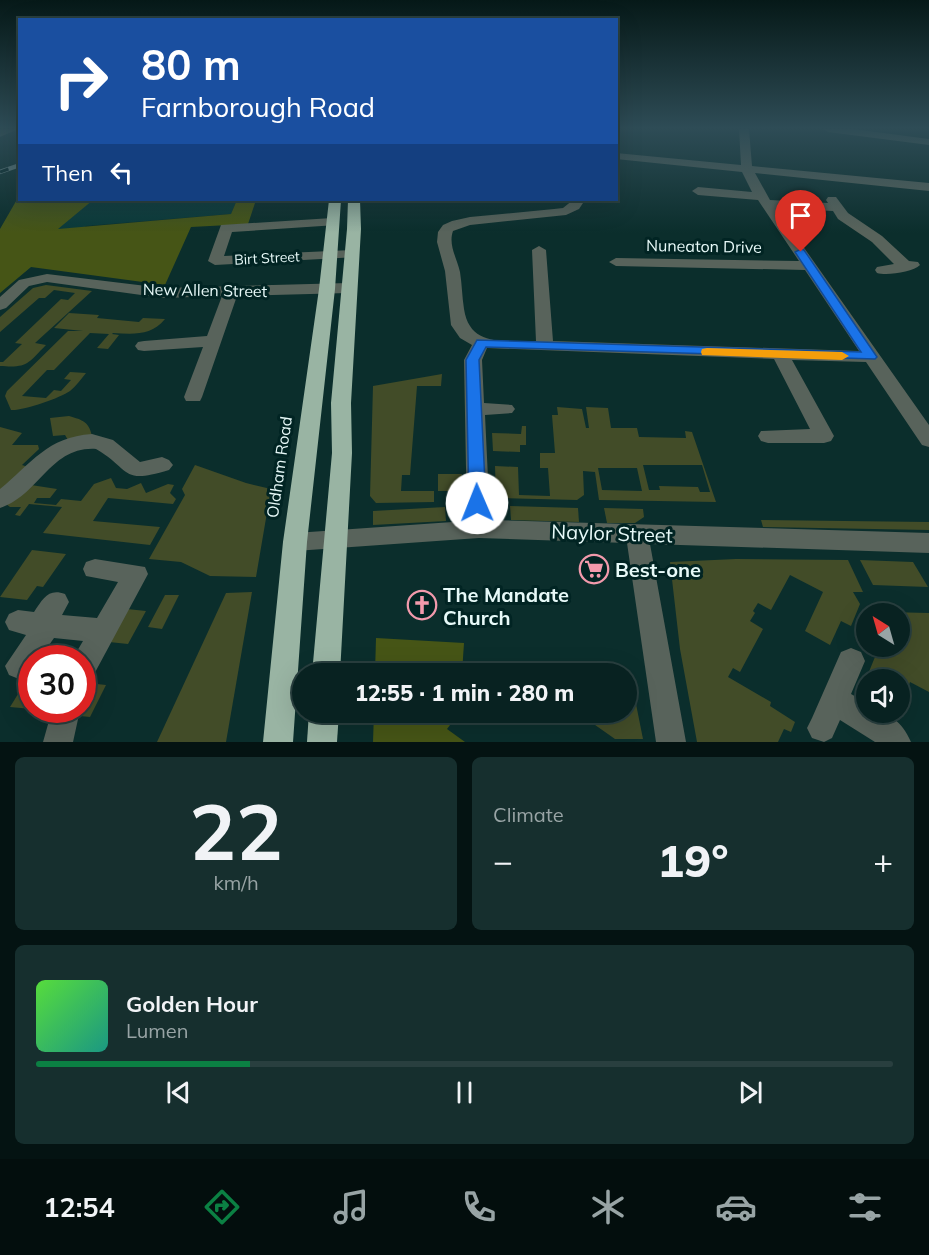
<!DOCTYPE html>
<meta charset="utf-8">
<style>
:root{--surface:#082221;--page:#162f2e;--text:#f1f3f6;--muted:#98a4a5;--line:#293f3f;--accent:#0b8043}
body{margin:0;font-family:Mulish,sans-serif;background:var(--page);color:var(--text);height:100vh;display:flex;flex-direction:column;font-size:22px;white-space:nowrap}
*{box-sizing:border-box;margin:0}
p{font-size:20px;color:var(--muted)}
.icon{flex:none;width:33px;height:33px;fill:none;stroke:currentColor;stroke-width:2;stroke-linecap:round;stroke-linejoin:round}
.map{position:relative;height:742px;overflow:hidden}
.side{display:flex;flex-direction:column;gap:15px;padding:15px;background:#041312;flex:1}
.side>*{flex:none}
.top-card{position:absolute;left:18px;top:18px;width:600px;height:183px;border-radius:0px;box-shadow:0 6px 24px #0002,0 0 0 2px var(--line);background:#1a4fa0;color:#fff;overflow:hidden}
.needle{width:39px;rotate:323deg}
.fabs{position:absolute;left:856px;top:603px;display:grid;gap:12px}
.fabs a{display:grid;place-items:center;width:54px;height:54px;border-radius:50%;background:var(--surface);box-shadow:0 6px 24px #0002,0 0 0 2px var(--line);font-size:30px}
.speed{position:absolute;left:18px;top:645px;display:flex;gap:12px;font-size:30px;font-weight:700;text-align:center}
.speed>*{display:grid;place-content:center;width:78px;height:78px;border-radius:50%;background:var(--surface);box-shadow:0 6px 24px #0002,0 0 0 2px var(--line);line-height:1}
.speed .limit{border:9px solid #d22;background:#fff;color:#111}
.pin{position:absolute;display:grid;place-items:center;width:51px;height:51px;color:#fff;margin:-62px -26px;border-radius:50% 50% 50% 0;rotate:-45deg;box-shadow:0 0 6px #0007}
.pin .icon{rotate:45deg}
.me{position:absolute;width:66px;margin:-33px;rotate:359deg;stroke-linejoin:round;filter:drop-shadow(0 0 4px #0008)}
.turn{display:flex;align-items:center;gap:21px;height:126px;padding:0 24px;font-size:27px}
.turn .icon{width:78px;height:78px;stroke-width:2.5}
.turn b{display:block;font-size:42px;line-height:51px}
.then{display:flex;align-items:center;height:57px;padding:0 24px;background:#0003;gap:12px;font-size:22px}
.big{font-size:45px;font-weight:800;line-height:1.1}
.side .card{flex:1;display:flex;flex-direction:column;justify-content:center;gap:9px;min-width:0;padding:0 21px;border-radius:9px;background:var(--page)}
.side .dial{align-items:center;gap:0}
.dial b{font-size:78px;line-height:1}
.song{display:flex;align-items:center;gap:18px}
.cover{width:72px;height:72px;border-radius:9px;background:linear-gradient(135deg,hsl(110 70% 55%),hsl(170 70% 35%))}
.played{height:6px;border-radius:3px;background:linear-gradient(90deg,var(--accent) 25%,var(--line) 25%)}
.keys{display:flex;justify-content:space-around;direction:ltr}
.heat{display:flex;justify-content:space-between;align-items:center;font-size:33px;direction:ltr}
.side .tiles{flex:1;display:grid;gap:15px;grid-template-columns:1fr 1fr}
.card:last-child{grid-column:span 2}
.trip{position:absolute;left:292px;top:663px;width:345px;height:60px;border-radius:30px;background:var(--surface);box-shadow:0 6px 24px #0002,0 0 0 2px var(--line);font-weight:800;line-height:60px;text-align:center}
.tabs{display:flex;height:96px;justify-content:space-around;align-items:center;background:#030e0d;color:var(--muted)}
.tabs .icon{width:42px;height:42px}
.tabs .on{color:var(--accent)}
.tabs b{font-size:27px;color:var(--text)}
.map>svg:first-child{display:block}
.built{fill:#0a3a39}
.green{fill:#424c28;fill-rule:evenodd}
.forest{fill:#465516}
.lines{fill:none;stroke-linecap:round;stroke-linejoin:round}
.minor{fill:#58635b;fill-rule:evenodd}
.highway{fill:#99b4a3;fill-rule:evenodd}
.rail-casing{stroke:#748f8e;stroke-width:4.5}
.rail{stroke:#012423;stroke-width:3;stroke-dasharray:9;stroke-linecap:butt}
.route{fill:#1a73e8;stroke:#114b97;stroke-width:1.5}
.slow{fill:#f59e0b}
.labels{text-anchor:middle;dominant-baseline:central;stroke-width:6;stroke-linejoin:round;paint-order:stroke}
.far-street-label{font-size:14px;fill:#e7f9f8;stroke:#012423}
.street-label{font-size:16px;fill:#e7f9f8;stroke:#012423}
.near-street-label{font-size:20px;fill:#e7f9f8;stroke:#012423}
.near-poi-label{font-size:20px;font-weight:bold;fill:#e7f9f8;stroke:#012423;text-anchor:start}
</style>
<div class="map">
<svg width="929" height="742" viewBox="0 0 929 742">
<rect width="100%" height="100%" fill="#0b2e2c"/>
<!-- built -->
<polygon class="built" points="19,198 20,200 237,200 231,214 86,226 10,283 0,229"/>
<!-- green -->
<g class="green">
<path d="M46 285 92 291 35 343 46 345C27 364 28 368 0 366V362H3L22 344 15 343 61 299 68 300 75 293 54 290 45 298H39L0 332V317L33 288Z"/>
<path d="M69 313 99 315 97 318 139 322 143 318 165 319C151 336 134 334 113 333L112 334 119 335 108 349 97 348 109 334 90 333 54 370H47L22 396 46 398 54 390 61 391 71 380 64 379 70 372 86 373C81 379 76 386 70 391 60 398 23 411 11 410L5 396 7 391 68 331H83L54 328Z"/>
<polygon points="442,374 441,386 417,386 410,475 402,475 401,491 434,491 434,502 376,503 370,496 373,386"/>
<path d="M557 407 582 409 586 428H589L586 407 608 408 611 428H637L639 437 686 438 685 431 692 432 716 502 599 500 595 472 583 471 584 495 577 500 496 498 495 466 518 467 519 495 550 496 548 468H540V453H555L552 415H558ZM643 465H702L710 492H700L698 487 659 486 660 490H649ZM598 468H637L642 491 602 490Z"/>
<path d="M69 416C83 420 89 422 92 436L68 440 65 435 53 436 50 418Z"/>
<polygon points="522,426 526,426 526,445 520,445 520,452 493,451 492,433 521,434"/>
<polygon points="0,427 22,433 12,445 38,445 39,449 22,465 28,467 0,493"/>
<polygon points="195,465 246,483 271,489 256,577 210,576 181,562 149,559 185,495 182,489"/>
<polygon points="438,474 462,474 461,491 438,491"/>
<polygon points="111,478 116,488 127,489 141,483 146,493 168,484 174,485 170,493 176,499 173,504 108,498 93,521 160,527 150,545 43,533 62,507 29,504 20,516 15,515 21,507 10,507 6,504 31,485 57,489 50,498 37,498 34,503 56,505 61,499 81,501 94,484"/>
<polygon points="510,506 578,508 579,522 511,520"/>
<polygon points="445,507 446,521 373,525 373,511"/>
<polygon points="604,508 643,509 644,517 635,523 607,523"/>
<polygon points="761,520 929,522 929,530 763,527"/>
<polygon points="32,550 66,554 43,587 37,586 27,600 0,597"/>
<polygon points="736,559 848,560 863,592 853,592 860,604 851,626 841,621 830,645 805,631 823,592 790,575 771,610 758,603 753,611 755,613 750,621 763,629 740,672 733,668 728,677 771,702 770,706 795,722 791,732 784,729 778,742 697,742 680,649 670,562"/>
<polygon points="860,560 913,562 928,587 873,585"/>
<polygon points="252,592 226,742 157,742 226,593"/>
<polygon points="165,595 179,595 162,629 148,627"/>
<polygon points="872,608 884,608 886,612 929,613 929,692 910,682 908,688 900,684 900,680 867,680 867,701 862,689 879,647 900,646 900,614 874,613"/>
<polygon points="127,609 146,611 128,644 109,642"/>
<polygon points="28,678 31,678 32,709 10,707"/>
<polygon points="627,679 631,679 643,739 615,739 578,713 627,712"/>
<polygon points="88,683 106,685 90,717 80,716 80,710 82,710 83,696"/>
</g>
<!-- forest -->
<g class="forest">
<polygon points="19,196 20,200 93,200 58,229 231,214 237,200 256,200 248,224 191,227 165,285 31,267 0,293 0,229"/>
<polygon points="376,638 464,643 462,673 375,673"/>
<polygon points="374,712 459,713 447,729 465,742 373,742"/>
</g>
<g class="lines">
<!-- minor -->
<g class="minor">
<polygon points="3,129 18,129 0,137 0,130"/>
<path d="M739 129H749L752 166 929 183V191L755 173 770 200 828 203 826 200 828 197H836L848 213 882 236 909 261 918 262 920 265C913 272 887 276 877 273L875 270 877 267 894 264 872 242 838 219 833 211 776 208 929 425V447L922 445 866 362 792 360 834 436 831 441 824 443H768L761 441 758 436 761 431 810 429 774 359 487 348 482 360 484 403 512 405 515 409 512 413 485 415 490 520 929 533V553L650 544 686 742H656L627 543 479 538 295 551 287 549 283 542 287 535 295 533 467 521 464 360 472 345 460 338 451 325 445 271 437 242 438 232 443 225 452 221 470 217 554 209 563 208 573 200H585L579 209 566 215 470 225 453 231C448 245 457 258 460 272 462 284 462 297 464 309 470 348 505 340 536 341L532 250 539 246 546 250 553 341 859 351 805 270 616 266 609 262 616 258 799 261 758 200 698 195 692 191 698 187 752 192 742 172 616 159V153L741 165Z"/>
<polygon points="823,129 853,129 929,139 929,145 828,132"/>
<polygon points="332,218 339,222 337,225 232,232 224,256 352,250 359,254 357,257 215,265 208,261 221,225"/>
<polygon points="47,274 163,288 348,283 356,288 348,293 237,296 202,397 200,401 186,401 184,397 203,347 144,351 138,350 135,346 138,342 144,341 207,336 222,296 163,298 47,282 29,286 6,308 0,310 0,297 19,280"/>
<path d="M92 434 113 440 140 462 162 457 169 460 173 465 169 470C120 485 132 470 96 449 50 446 39 496 0 508V489C32 463 47 437 92 434Z"/>
<path d="M95 559 145 567 148 574 92 678 82 682V658H73L83 641 54 638 40 658H32C32 671 31 674 19 679L9 675 5 666 26 635 9 630 5 622 9 614 18 610 34 612C43 599 48 588 65 594L69 602 62 615 97 618 118 582 86 576 83 569 86 562Z"/>
<path d="M851 648 861 652 865 661 851 694 867 703V712C889 712 902 721 911 742H875L840 720 832 738 824 742 812 738 807 728 812 718 841 652Z"/>
<polygon points="52,710 80,710 73,742 43,742"/>
</g>
<!-- highway -->
<g class="highway">
<polygon points="329,200 341,200 335,289 307,542 293,742 263,742 283,542 319,289"/>
<polygon points="348,200 360,200 361,229 351,403 352,453 340,674 312,674 332,453 331,403 347,229"/>
<polygon points="309,712 339,712 337,742 307,742"/>
</g>
<!-- rail casing -->
<g class="rail-casing">
<polyline id="rail" points="0,172 20,165"/>
</g>
<!-- rail -->
<use href="#rail" class="rail"/>
</g>
<!-- sky -->
<linearGradient id="sky" x2="0" y2="1"><stop stop-color="#061918"/><stop offset="0.55" stop-color="#2e4c56"/><stop offset="1" stop-color="#2e4c56" stop-opacity="0"/></linearGradient>
<rect width="929" height="233" fill="url(#sky)"/>
<!-- route -->
<polygon class="route" points="801,249 804,250 877,357 875,359 486,347 479,360 486,503 483,508 477,510 471,508 469,503 466,360 477,340 861,352 795,252"/>
<!-- slow -->
<polygon class="slow" points="707,348 842,352 849,356 842,360 702,355 701,352 702,349"/>
<!-- icons -->
<defs>
<g id="supermarket-ring" transform="scale(1.5)"><circle r="9.5" fill="#012423" stroke="#f29aac" stroke-width="1.5"/><path d="M-6-5.5h2.5l.6 2H6L4.5 2H-2.5L-4.4-4H-6ZM-1.5 3.2a1.3 1.3 0 1 0 .1 0ZM3 3.2a1.3 1.3 0 1 0 .1 0Z" fill="#f29aac"/></g>
<g id="church-ring" transform="scale(1.5)"><circle r="9.5" fill="#012423" stroke="#f29aac" stroke-width="1.5"/><path d="M-1.2-6h2.4v3.5h3.3v2.4h-3.3V6h-2.4V-.1h-3.3v-2.4h3.3Z" fill="#f29aac"/></g>
</defs>
<g fill-rule="evenodd">
<use href="#supermarket-ring" x="594" y="569"/>
<use href="#church-ring" x="422" y="605"/>
</g>
<g class="labels">
<!-- far-street labels -->
<g class="far-street-label">
<text transform="translate(267 258) rotate(-3)">Birt Street</text>
</g>
<!-- street labels -->
<g class="street-label">
<text transform="translate(704 246) rotate(1)">Nuneaton Drive</text>
<text transform="translate(205 290) rotate(1)">New Allen Street</text>
<text transform="translate(279 467) rotate(-82)">Oldham Road</text>
</g>
<!-- near-street labels -->
<g class="near-street-label">
<text transform="translate(612 533) rotate(2)">Naylor Street</text>
</g>
<!-- near-poi labels -->
<g class="near-poi-label">
<text x="615" y="569">Best-one</text>
<text x="443" y="594">The Mandate<tspan x="443" dy="23">Church</tspan></text>
</g>
</g>
</svg>
<div class="fabs">
<a><svg class="needle" viewBox="-14 -14 28 28"><path d="M0-13l5 13h-10z" fill="#e53935"/><path d="M0 13l5-13h-10z" fill="#98a4a5"/></svg></a>
<a><svg class="icon" aria-label="sound" viewBox="0 0 24 24"><path d="M4 9h4l5-4v14l-5-4H4zM17 9q2 3 0 6"/></svg></a>
</div>
<div class="speed"><div class="limit">30</div></div>
<div class="pin" style="left:801px;top:252px;background:#d93025"><svg class="icon" aria-label="arrive" viewBox="0 0 24 24"><path d="M6 21V4h12l-3 4 3 4H6"/></svg></div>
<svg class="me" style="left:477px;top:503px" viewBox="-20 -20 40 40"><circle r="19" fill="#fff"/><path d="M0-13L10 11 0 6-10 11z" fill="#1a73e8"/></svg>
<div class="trip">12:55 · 1 min · 280 m</div>
<div class="top-card">
<div class="turn"><svg class="icon" aria-label="right" viewBox="0 0 24 24"><path d="M7 20v-9h11M14 6l5 5-5 5"/></svg><div><b>80 m</b>Farnborough Road</div></div>
<div class="then">Then<svg class="icon" aria-label="left" viewBox="0 0 24 24"><path d="M17 20v-9H6M10 6l-5 5 5 5"/></svg></div>
</div>
</div>
<section class="side">
<div class="tiles">
<div class="card dial"><b>22</b><p>km/h</p></div>
<div class="card"><p>Climate</p>
<div class="heat"><a>−</a><b class="big">19°</b><a>+</a></div>
</div>
<div class="card">
<div class="song"><i class="cover"></i><div><b>Golden Hour</b><p>Lumen</p></div></div>
<div class="played"></div>
<div class="keys"><svg class="icon" aria-label="previous" viewBox="0 0 24 24"><path d="M18 5L8 12l10 7zM5 5v14"/></svg><svg class="icon" aria-label="pause" viewBox="0 0 24 24"><path d="M8 5v14M16 5v14"/></svg><svg class="icon" aria-label="next" viewBox="0 0 24 24"><path d="M6 5l10 7-10 7zM19 5v14"/></svg></div>
</div>
</div>
</section>
<nav class="tabs">
<b>12:54</b>
<svg class="icon on" aria-label="directions" viewBox="0 0 24 24"><path d="M12 3l9 9-9 9-9-9zM9 14v-3h6M13 9l2 2-2 2"/></svg>
<svg class="icon" aria-label="music" viewBox="0 0 24 24"><path d="M9 18V5l10-2v13"/><circle cx="6" cy="18" r="3"/><circle cx="16" cy="16" r="3"/></svg>
<svg class="icon" aria-label="phone" viewBox="0 0 24 24"><path d="M5 4h4l2 5-3 2q2 4 5 5l2-3 5 2v4C11 20 4 13 5 4z"/></svg>
<svg class="icon" aria-label="climate" viewBox="0 0 24 24"><path d="M12 3v18M4 7l16 10M4 17L20 7"/></svg>
<svg class="icon" aria-label="car" viewBox="0 0 24 24"><path d="M5 17H2v-5l4-1 3-4h7l3 4 3 1v5h-3M9 17h6M6 11h13"/><circle cx="7" cy="17" r="2"/><circle cx="17" cy="17" r="2"/></svg>
<svg class="icon" aria-label="filters" viewBox="0 0 24 24"><path d="M4 7h16M4 17h16"/><circle cx="9" cy="7" r="2"/><circle cx="15" cy="17" r="2"/></svg>
</nav>
